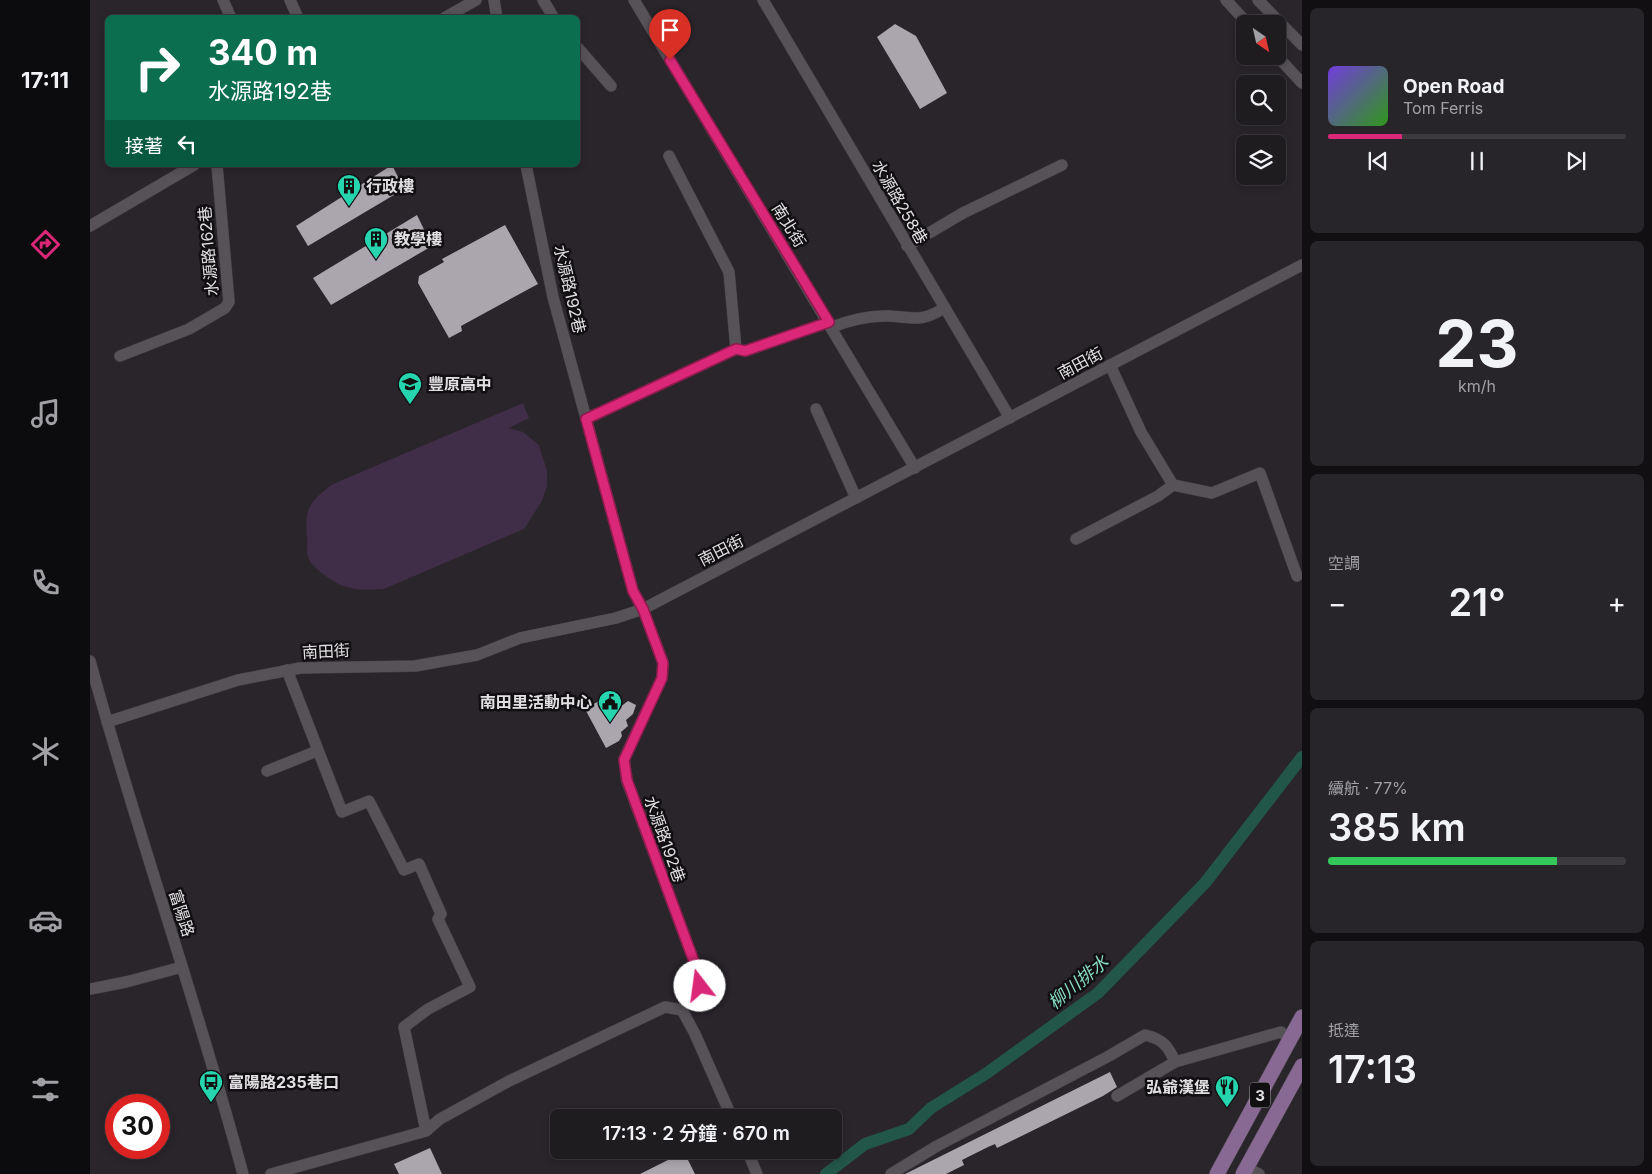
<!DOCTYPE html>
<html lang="zh-TW">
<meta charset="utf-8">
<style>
:root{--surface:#1f1c20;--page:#272529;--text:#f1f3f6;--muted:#a1a1a5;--line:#3c3a3e;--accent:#db2777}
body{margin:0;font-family:Inter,"Noto Sans TC",sans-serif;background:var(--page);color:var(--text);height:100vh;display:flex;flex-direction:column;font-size:19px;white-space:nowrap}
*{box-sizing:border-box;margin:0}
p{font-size:16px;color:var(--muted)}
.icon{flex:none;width:28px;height:28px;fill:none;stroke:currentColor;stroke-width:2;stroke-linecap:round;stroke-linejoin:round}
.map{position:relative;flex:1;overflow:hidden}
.drawer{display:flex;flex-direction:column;gap:8px;padding:8px;background:#110f12;width:350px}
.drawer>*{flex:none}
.hud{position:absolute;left:15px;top:15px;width:475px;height:152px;border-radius:8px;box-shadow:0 2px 8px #0003,0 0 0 1px var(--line);background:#0b6e4f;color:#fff;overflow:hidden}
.needle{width:32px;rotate:146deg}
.controls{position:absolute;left:1146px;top:15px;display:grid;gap:10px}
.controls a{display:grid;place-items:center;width:50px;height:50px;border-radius:8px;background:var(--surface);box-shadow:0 2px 8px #0003,0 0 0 1px var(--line);font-size:25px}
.speed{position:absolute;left:15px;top:1094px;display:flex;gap:10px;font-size:25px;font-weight:700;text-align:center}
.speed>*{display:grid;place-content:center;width:65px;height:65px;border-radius:50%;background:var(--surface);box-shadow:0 2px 8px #0003,0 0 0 1px var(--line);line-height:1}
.speed .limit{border:8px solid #d22;background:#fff;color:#111}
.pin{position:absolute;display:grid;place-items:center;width:42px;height:42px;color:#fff;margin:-51px -21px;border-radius:50% 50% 50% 0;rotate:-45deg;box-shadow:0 0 5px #0007}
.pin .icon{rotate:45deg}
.me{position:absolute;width:55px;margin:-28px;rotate:345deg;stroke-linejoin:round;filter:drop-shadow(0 0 4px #0008)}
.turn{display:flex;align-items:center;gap:18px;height:105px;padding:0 20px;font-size:22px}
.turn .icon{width:65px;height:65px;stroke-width:2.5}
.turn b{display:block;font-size:35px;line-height:42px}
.then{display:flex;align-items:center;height:48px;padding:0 20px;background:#0003;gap:10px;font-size:19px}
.big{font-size:38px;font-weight:600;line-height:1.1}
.drawer .widget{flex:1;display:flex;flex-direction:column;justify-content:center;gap:8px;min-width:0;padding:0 18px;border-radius:8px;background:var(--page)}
.drawer .dial{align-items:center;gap:0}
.dial b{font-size:65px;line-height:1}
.song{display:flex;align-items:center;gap:15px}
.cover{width:60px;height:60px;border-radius:8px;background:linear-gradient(135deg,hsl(260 70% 55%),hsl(110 70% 35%))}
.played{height:5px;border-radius:2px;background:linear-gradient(90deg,var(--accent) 25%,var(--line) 25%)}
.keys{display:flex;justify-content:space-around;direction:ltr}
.heat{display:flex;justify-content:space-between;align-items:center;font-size:28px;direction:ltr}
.charge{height:8px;border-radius:4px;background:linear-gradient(90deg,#34c759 77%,var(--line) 0)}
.trip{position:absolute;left:460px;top:1109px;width:292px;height:50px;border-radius:8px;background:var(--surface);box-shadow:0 2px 8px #0003,0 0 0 1px var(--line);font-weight:600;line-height:50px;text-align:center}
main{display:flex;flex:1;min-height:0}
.menu{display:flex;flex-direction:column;width:90px;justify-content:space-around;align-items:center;background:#0c0b0d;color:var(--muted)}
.menu .icon{width:35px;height:35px}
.menu .active{color:var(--accent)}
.menu b{font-size:22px;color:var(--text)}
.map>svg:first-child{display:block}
.green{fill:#402d47}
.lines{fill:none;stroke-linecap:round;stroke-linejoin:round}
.canal{stroke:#225648;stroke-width:12}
.building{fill:#aba6ad}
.minor-casing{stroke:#444045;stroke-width:12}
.major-casing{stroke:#444045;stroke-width:16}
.minor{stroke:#575258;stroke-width:11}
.major{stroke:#886993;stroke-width:15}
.route-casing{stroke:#8e194d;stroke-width:12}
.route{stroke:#db2777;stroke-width:9}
.labels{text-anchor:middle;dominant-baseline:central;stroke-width:5;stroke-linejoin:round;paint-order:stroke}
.shield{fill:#110f12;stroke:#a3a1a4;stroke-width:1}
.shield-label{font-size:15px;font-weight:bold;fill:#e2dfe3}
.poi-label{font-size:16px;font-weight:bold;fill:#e2dfe3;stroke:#110f12;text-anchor:start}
.street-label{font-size:16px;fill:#e2dfe3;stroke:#110f12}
.water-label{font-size:18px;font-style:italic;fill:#89dec4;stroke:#110f12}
</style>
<main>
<nav class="menu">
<b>17:11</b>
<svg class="icon active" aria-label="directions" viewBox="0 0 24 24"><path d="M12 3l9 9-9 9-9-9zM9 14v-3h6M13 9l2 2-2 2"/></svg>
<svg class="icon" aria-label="music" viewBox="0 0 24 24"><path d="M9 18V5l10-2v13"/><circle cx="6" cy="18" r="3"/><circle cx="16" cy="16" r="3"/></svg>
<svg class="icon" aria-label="phone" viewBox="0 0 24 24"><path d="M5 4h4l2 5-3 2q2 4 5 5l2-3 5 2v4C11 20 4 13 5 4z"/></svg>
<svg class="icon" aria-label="climate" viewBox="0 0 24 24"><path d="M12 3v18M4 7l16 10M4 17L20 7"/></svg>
<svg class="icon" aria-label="car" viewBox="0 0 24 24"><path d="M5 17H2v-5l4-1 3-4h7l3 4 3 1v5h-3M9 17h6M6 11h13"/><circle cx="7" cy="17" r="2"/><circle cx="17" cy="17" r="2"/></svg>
<svg class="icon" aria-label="filters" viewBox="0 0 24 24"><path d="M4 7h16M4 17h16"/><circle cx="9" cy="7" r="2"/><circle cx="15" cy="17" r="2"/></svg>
</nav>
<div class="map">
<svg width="1212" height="1174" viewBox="0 0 1212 1174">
<rect width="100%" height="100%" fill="#29252b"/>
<!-- green -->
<path class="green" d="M433 403 439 418 419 428 433 432 449 445 457 471V486L452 501 434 529 294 589C267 591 254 590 233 574 227 569 220 564 218 557 216 551 218 543 217 537 214 508 220 501 243 484Z"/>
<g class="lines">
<!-- canal -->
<polyline class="canal" points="736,1174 775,1144 819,1129 841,1108 897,1073 1008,993 1115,883 1212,757"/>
</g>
<!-- building -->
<g class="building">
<polygon points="805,24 826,36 857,93 830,109 787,37"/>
<polygon points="302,165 314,189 218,246 206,226"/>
<polygon points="327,215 342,246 241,305 223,278"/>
<polygon points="415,225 448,284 371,326 372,331 359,338 328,283 329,276 354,262 352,259"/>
<polygon points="521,694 530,707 538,701 546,705 543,714 536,720 538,726 531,732 532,736 529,741 516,748 495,709"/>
<polygon points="1020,1072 1027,1087 1013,1096 907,1148 905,1144 898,1147 872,1160 874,1165 856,1174 815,1174"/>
<polygon points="340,1148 352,1174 309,1174 304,1164"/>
<polygon points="594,1152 605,1174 550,1174"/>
</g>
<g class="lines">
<!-- minor casing -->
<g class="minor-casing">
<g id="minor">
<polyline points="133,0 141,18"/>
<polyline points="200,0 208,18"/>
<polyline points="404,0 407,18"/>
<polyline points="453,0 464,18"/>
<polyline points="544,0 825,468"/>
<polyline points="673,0 920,418"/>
<polyline points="1136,0 1158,24"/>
<polyline points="1168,0 1212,45"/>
<polyline points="354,18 386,0"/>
<polyline points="488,48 521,86"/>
<polyline points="1187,56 1212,83"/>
<polyline points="436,165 463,297 543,591 553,609 573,663 572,678 534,759 537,781 609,975 610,986 599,996 592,1010 605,1034 642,1118"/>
<polyline points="0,226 104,165"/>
<polyline points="817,246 873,213 972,165"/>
<path d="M742 327C760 320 779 315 799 316 824 317 831 323 854 308"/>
<polyline points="646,349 655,351 739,322"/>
<polyline points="30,356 99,329 135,308 139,302 127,165"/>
<polyline points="1020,365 1051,432 1083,485 1122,493 1170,473 1207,576"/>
<polyline points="726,409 766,498"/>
<polyline points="496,419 646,349 639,272 579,156"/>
<polyline points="986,539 1068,496 1083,485"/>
<path d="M0 661C47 833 107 1002 153 1174"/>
<polyline points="197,670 252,812 279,801 314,870 329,864 351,914 348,919 380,987 338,1009 314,1027 336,1131"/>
<polyline points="17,722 148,680 210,668 325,666 387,655 430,638 526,618 553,609 1212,265"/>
<polyline points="177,771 227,751"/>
<polyline points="0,989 36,982 92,967"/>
<polyline points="1027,1096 1085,1062 1191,1032 1200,1039"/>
<polyline points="657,1150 667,1174"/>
<polyline points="1157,1168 1169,1174"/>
<polyline points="181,1174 336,1131 350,1119 419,1081 575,1007 592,1010"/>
<path d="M801 1174 847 1146 1019 1056 1055 1035C1072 1039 1078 1045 1085 1062"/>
</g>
</g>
<!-- major casing -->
<g class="major-casing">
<g id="major">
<polyline points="1127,1174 1212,1017"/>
<polyline points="1153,1174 1212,1066"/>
</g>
</g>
<!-- minor -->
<use href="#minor" class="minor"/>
<!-- major -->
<use href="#major" class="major"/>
</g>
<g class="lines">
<!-- route casing -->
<g class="route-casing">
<polyline id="route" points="580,60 739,322 655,351 646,349 496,419 543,591 553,609 573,663 572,678 534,760 537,780 609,975 610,986"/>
</g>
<!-- route -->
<use href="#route" class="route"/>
</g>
<!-- icons -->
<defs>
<g id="building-pin" transform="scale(1.25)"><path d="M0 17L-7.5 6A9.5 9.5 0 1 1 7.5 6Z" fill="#26d5ae" stroke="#110f12"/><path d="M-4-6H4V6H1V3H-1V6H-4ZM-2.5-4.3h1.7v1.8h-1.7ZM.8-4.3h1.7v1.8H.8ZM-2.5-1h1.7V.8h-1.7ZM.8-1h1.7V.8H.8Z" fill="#111"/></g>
<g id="school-pin" transform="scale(1.25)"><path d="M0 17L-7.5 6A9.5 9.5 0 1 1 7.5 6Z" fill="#26d5ae" stroke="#110f12"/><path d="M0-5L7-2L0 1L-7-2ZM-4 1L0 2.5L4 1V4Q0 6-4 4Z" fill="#111"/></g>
<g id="civic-pin" transform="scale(1.25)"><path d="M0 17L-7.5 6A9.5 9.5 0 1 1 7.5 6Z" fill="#26d5ae" stroke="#110f12"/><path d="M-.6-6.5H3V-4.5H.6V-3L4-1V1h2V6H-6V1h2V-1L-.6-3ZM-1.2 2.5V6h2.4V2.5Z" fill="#111"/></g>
<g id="bus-pin" transform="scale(1.25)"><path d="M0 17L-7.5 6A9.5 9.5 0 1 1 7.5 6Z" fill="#26d5ae" stroke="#110f12"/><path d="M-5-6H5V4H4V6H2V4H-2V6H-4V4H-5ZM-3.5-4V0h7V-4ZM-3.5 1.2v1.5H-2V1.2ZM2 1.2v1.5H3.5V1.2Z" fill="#111"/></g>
<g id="restaurant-pin" transform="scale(1.25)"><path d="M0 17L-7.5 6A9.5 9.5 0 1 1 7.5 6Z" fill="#26d5ae" stroke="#110f12"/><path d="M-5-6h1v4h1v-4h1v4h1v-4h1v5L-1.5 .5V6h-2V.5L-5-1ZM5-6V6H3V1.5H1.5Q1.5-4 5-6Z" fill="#111"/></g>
</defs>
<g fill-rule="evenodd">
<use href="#building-pin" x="259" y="186"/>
<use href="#building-pin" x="286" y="239"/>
<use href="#school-pin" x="320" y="384"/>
<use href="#civic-pin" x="520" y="702"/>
<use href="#bus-pin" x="121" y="1082"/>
<use href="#restaurant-pin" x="1137" y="1087"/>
</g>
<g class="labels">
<!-- shield labels -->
<rect class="shield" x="1160" y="1082.5" width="20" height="25" rx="4"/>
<g class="shield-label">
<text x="1170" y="1095">3</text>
</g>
<!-- poi labels -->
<g class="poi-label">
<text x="276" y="186">行政樓</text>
<text x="304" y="239">教學樓</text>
<text x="338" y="384">豐原高中</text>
<text x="502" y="702" text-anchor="end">南田里活動中心</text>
<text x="138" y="1082">富陽路235巷口</text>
<text x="1120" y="1087" text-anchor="end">弘爺漢堡</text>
</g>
<!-- street labels -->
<g class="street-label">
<text transform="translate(810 202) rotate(60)">水源路258巷</text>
<text transform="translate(699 225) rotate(58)">南北街</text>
<text transform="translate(118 251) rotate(-95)">水源路162巷</text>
<text transform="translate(480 289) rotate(77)">水源路192巷</text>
<text transform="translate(990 363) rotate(-28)">南田街</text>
<text transform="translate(631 550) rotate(-27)">南田街</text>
<text transform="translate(236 651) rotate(-3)">南田街</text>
<text transform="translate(575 839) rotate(70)">水源路192巷</text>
<text transform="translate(92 913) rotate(72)">富陽路</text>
</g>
<!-- water labels -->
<g class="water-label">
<text transform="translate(988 982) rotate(-40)">柳川排水</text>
</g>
</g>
</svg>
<div class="controls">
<a><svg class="needle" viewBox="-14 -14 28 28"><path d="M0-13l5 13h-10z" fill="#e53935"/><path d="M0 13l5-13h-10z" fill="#a1a1a5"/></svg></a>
<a><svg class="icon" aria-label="search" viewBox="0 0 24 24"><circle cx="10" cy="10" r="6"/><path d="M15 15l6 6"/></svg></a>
<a><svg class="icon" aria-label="layers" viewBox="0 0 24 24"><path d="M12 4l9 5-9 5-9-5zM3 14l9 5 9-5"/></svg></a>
</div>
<div class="speed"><div class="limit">30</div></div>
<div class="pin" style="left:580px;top:60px;background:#d93025"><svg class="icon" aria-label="arrive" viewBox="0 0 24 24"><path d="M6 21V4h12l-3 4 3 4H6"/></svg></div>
<svg class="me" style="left:610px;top:986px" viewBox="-20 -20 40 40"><circle r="19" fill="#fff"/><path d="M0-13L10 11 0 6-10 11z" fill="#db2777"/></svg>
<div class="trip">17:13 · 2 分鐘 · 670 m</div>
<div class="hud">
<div class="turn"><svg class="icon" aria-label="right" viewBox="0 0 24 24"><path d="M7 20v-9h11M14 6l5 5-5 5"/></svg><div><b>340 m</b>水源路192巷</div></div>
<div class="then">接著<svg class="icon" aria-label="left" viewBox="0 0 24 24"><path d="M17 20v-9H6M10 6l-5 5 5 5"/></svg></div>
</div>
</div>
<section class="drawer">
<div class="widget">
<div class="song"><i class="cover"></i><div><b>Open Road</b><p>Tom Ferris</p></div></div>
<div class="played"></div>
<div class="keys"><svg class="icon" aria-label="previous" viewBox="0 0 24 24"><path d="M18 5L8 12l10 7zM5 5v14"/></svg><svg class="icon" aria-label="pause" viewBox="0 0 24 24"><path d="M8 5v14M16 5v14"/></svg><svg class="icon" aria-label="next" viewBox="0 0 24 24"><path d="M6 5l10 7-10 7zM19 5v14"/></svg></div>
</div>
<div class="widget dial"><b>23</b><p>km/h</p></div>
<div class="widget"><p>空調</p>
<div class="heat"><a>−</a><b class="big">21°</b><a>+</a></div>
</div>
<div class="widget"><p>續航 · 77%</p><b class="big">385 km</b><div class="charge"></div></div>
<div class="widget"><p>抵達</p><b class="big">17:13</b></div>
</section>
</main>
